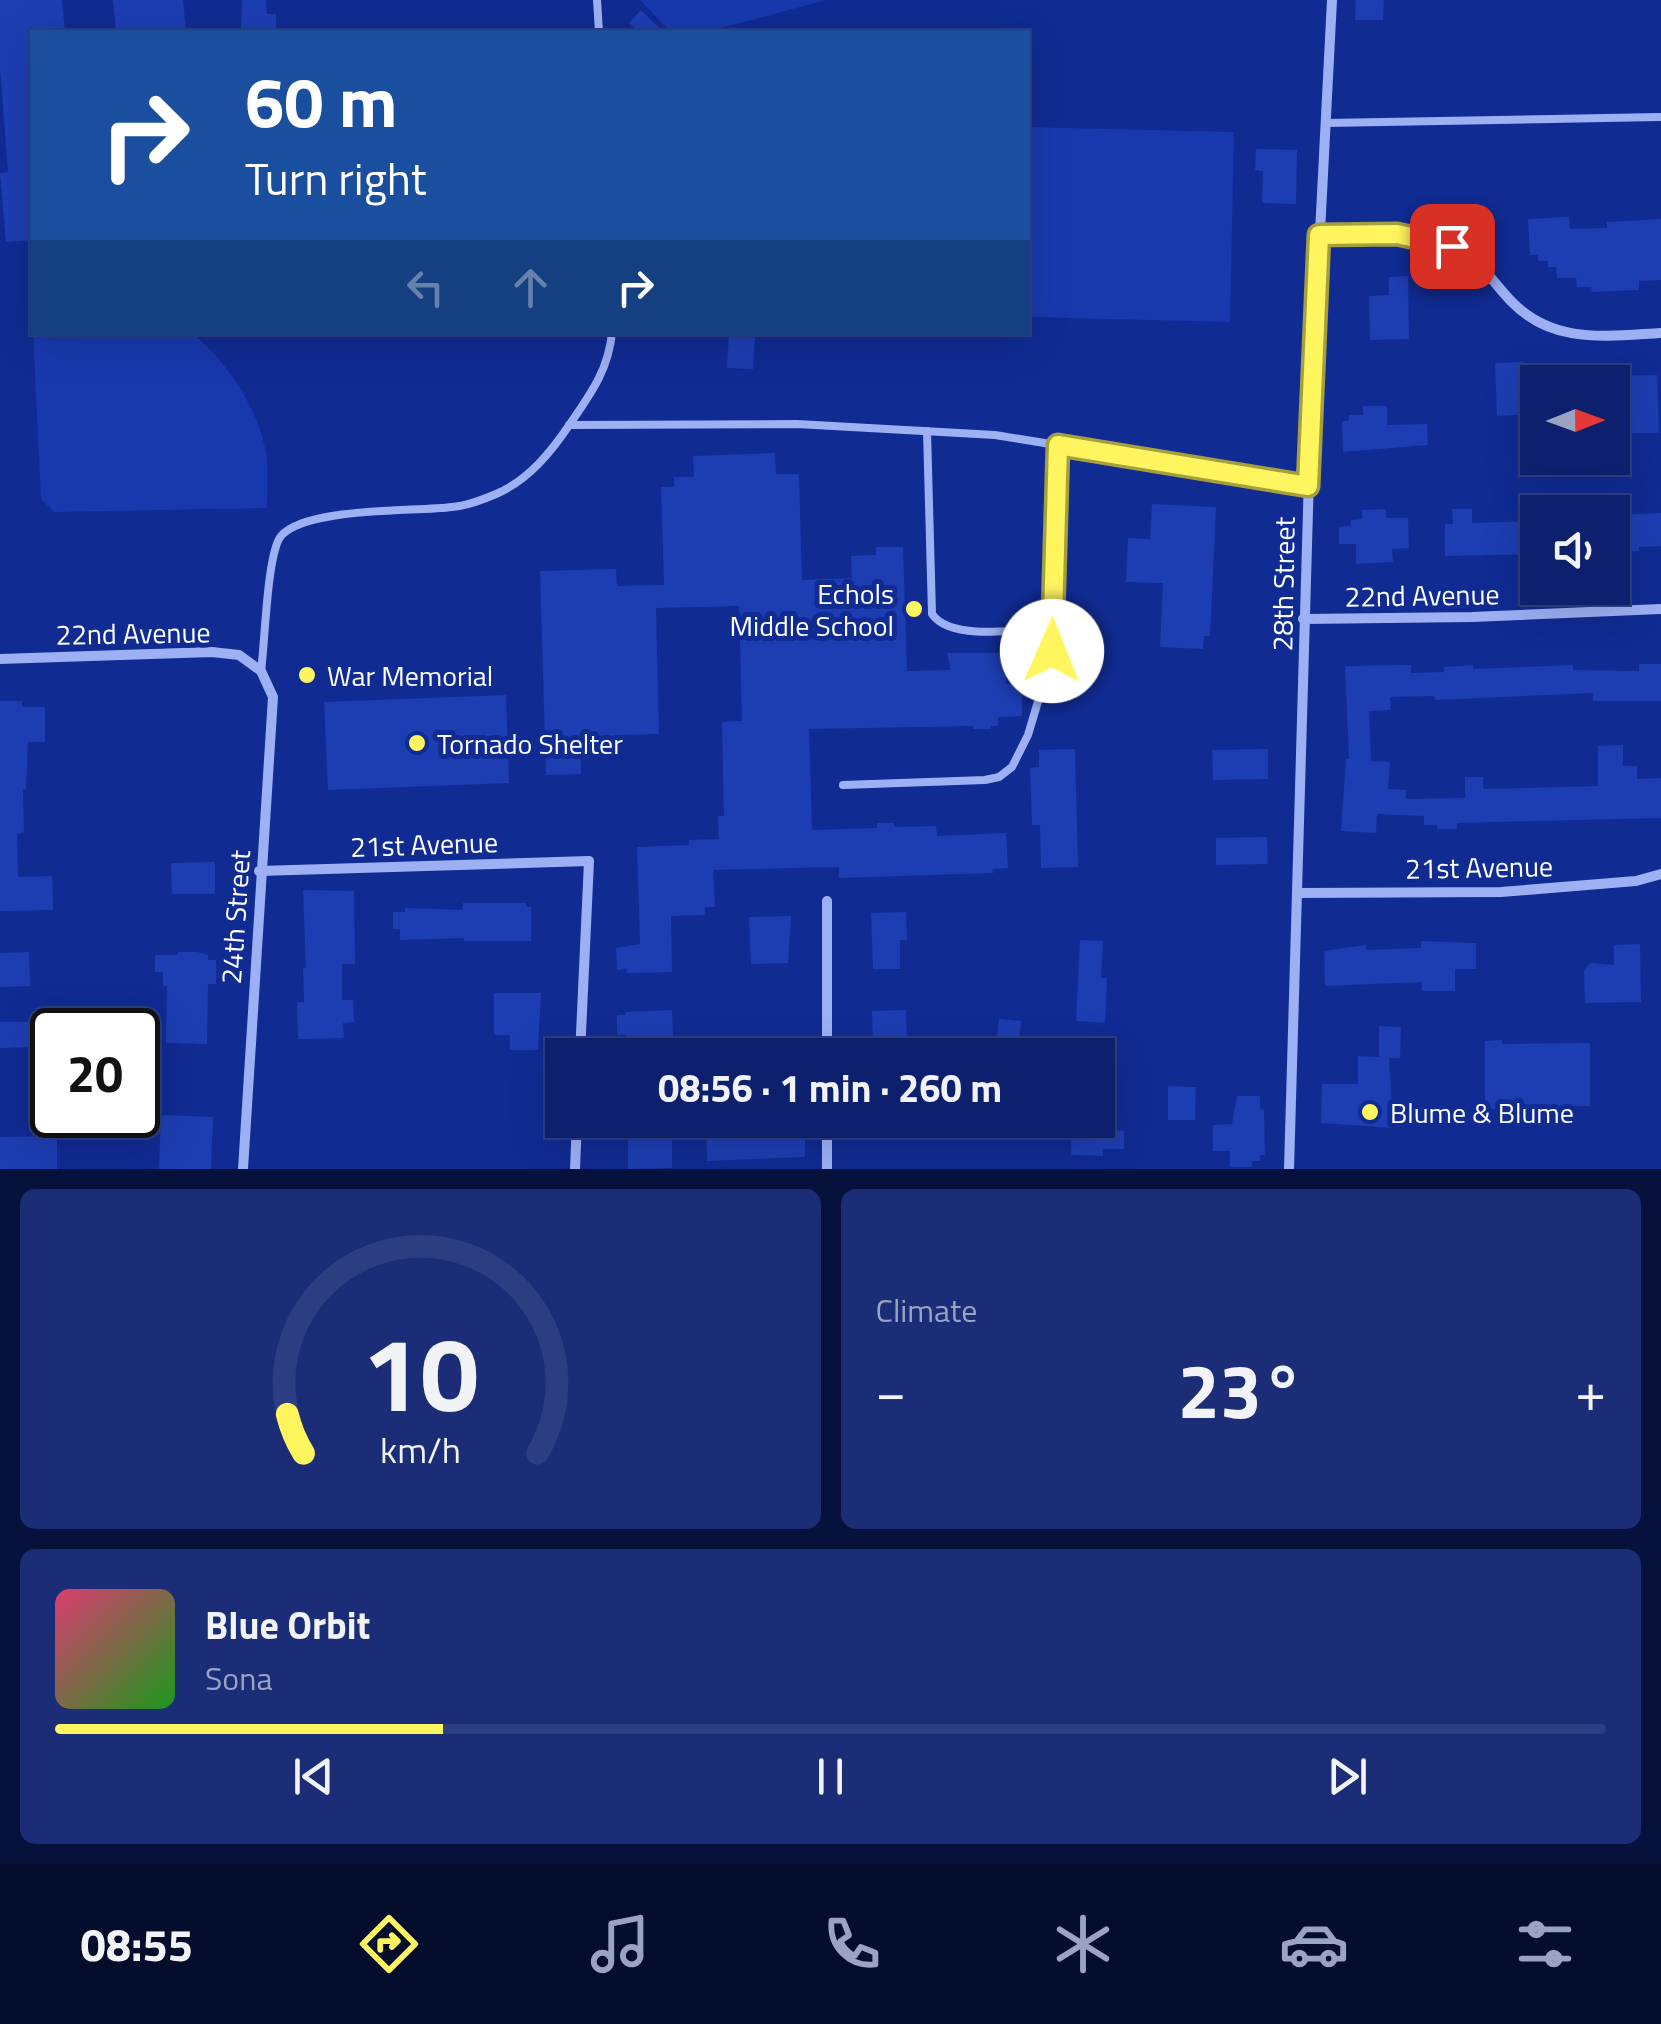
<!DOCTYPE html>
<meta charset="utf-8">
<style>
:root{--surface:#0c206e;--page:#1a2d76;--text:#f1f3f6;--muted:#9aa3c2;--line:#2c3e81;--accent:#fff55e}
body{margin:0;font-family:"Titillium Web",sans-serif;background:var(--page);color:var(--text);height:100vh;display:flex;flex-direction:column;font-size:38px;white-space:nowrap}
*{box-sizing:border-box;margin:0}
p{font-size:32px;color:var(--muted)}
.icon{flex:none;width:55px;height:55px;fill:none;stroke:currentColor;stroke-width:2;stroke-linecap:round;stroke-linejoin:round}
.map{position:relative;height:1169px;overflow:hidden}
.sheet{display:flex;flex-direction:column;gap:20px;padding:20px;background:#07123c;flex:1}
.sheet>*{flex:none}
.banner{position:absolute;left:30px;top:30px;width:1000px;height:305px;border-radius:0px;box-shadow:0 10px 40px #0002,0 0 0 2px var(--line);background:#1a4fa0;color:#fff;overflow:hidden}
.needle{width:65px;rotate:89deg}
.tools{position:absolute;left:1520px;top:365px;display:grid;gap:20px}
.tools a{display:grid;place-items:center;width:110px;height:110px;border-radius:0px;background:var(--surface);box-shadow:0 10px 40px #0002,0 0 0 2px var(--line);font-size:50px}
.speed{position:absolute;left:30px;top:1008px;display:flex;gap:20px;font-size:50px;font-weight:700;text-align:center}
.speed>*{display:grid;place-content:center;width:130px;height:130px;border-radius:50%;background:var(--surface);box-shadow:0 10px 40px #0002,0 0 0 2px var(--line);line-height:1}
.speed .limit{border:5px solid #111;border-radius:15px;background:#fff;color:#111}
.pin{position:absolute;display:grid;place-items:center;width:85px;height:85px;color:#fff;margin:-42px;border-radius:20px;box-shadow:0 5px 15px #0006}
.me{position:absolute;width:110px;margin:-55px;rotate:1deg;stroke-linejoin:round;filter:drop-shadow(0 0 8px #0008)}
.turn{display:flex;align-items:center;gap:35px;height:210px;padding:0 50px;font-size:45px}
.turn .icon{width:130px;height:130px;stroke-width:2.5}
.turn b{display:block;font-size:70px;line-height:85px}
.lanes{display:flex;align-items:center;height:95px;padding:0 50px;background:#0003;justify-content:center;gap:50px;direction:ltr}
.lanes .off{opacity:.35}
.big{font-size:75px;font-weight:700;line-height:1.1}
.sheet .widget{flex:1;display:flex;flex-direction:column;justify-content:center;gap:15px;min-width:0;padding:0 35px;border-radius:15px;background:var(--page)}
.sheet .dial{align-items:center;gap:0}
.dial svg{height:260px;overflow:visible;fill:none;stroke:var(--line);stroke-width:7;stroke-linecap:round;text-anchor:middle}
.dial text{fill:var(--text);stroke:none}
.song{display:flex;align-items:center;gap:30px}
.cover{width:120px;height:120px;border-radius:15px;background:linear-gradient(135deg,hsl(340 70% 55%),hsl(120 70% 35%))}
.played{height:10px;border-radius:5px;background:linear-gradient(90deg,var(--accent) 25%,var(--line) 25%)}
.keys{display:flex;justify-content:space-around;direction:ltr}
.heat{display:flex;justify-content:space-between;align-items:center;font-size:55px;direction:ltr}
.sheet .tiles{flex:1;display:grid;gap:20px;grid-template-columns:1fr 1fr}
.widget:last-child{grid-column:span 2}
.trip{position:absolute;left:545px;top:1038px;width:570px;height:100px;border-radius:0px;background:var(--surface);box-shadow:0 10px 40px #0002,0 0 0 2px var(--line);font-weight:700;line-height:100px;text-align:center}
.tabs{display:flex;height:160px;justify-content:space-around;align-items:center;background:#050d2c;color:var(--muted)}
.tabs .icon{width:70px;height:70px}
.tabs .on{color:var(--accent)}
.tabs b{font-size:45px;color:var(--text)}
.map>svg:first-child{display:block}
.green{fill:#1739ad}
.building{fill:#1d3eb2}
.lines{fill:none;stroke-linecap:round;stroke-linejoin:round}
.service{stroke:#9cb0f3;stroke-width:8}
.minor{stroke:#9cb0f3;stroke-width:10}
.route-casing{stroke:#a69f3d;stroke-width:25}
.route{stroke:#fff55e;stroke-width:18}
.poi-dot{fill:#fff55e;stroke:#102b92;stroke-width:4}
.labels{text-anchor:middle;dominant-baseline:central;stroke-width:10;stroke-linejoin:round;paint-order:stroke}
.street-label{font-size:28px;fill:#fff;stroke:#102b92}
.poi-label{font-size:28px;fill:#fff;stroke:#102b92;text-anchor:start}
</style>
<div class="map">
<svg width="1661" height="1169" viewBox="0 0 1661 1169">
<rect width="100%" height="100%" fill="#102b92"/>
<!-- green -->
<g class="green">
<polygon points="640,0 826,0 714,30 667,28"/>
<polygon points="1028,127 1234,132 1230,322 1028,317"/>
<path d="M33 333H193C228 364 262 412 267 461 268 476 267 493 267 508L54 512 41 499Z"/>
</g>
<!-- building -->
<g class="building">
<polygon points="0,0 62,0 65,32 32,32 32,240 6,242 0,173 8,172 0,68"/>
<polygon points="113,0 183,0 186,32 116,32"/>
<polygon points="242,0 266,0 267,14 276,14 276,32 241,32"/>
<polygon points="1356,0 1384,0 1383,20 1355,20"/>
<polygon points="641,10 663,32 639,32 629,23"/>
<polygon points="1256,149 1297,150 1296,204 1262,203 1263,171 1255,170"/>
<polygon points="1569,217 1570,229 1607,228 1607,222 1661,219 1661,280 1639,281 1639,290 1592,292 1591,287 1577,287 1576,278 1557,278 1556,267 1548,267 1548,261 1538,261 1538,255 1530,255 1528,219"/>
<polygon points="1408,276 1409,339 1370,340 1369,296 1389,295 1389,277"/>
<polygon points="729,332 755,332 753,369 727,368"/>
<polygon points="1523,362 1523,365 1543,365 1543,382 1538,382 1538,414 1497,416 1495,363"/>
<polygon points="1657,375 1659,433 1612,433 1612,376"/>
<polygon points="1363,406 1387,406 1387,425 1427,424 1428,445 1343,452 1342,421 1349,421 1349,415 1363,415"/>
<polygon points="775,453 776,474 799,474 802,580 852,578 851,556 876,555 876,547 903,547 907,671 951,670 947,653 1006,653 1006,684 1022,683 1022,716 998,717 998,726 991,726 991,729 973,729 973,726 809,729 812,830 877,828 877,823 894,823 894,827 936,826 937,836 1006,833 1008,868 992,869 993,873 839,878 839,867 713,870 715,907 705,907 705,915 671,916 672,972 627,973 626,969 617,970 616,948 640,944 637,847 689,845 689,840 719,839 718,816 724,816 722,722 742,721 739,606 656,608 659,734 617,735 617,741 580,742 581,774 546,775 540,571 616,569 617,586 664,585 661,487 674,487 674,477 694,477 693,456"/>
<polygon points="1152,504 1216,507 1210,636 1204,636 1203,649 1160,647 1163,583 1126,582 1128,538 1150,539"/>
<polygon points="1386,509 1386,518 1408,518 1409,548 1392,549 1393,562 1356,564 1356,544 1339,544 1339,527 1351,526 1351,520 1362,519 1362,510"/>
<polygon points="1452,509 1472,509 1472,523 1538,521 1538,554 1445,556 1445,524 1453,524"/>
<polygon points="1661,513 1661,546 1639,547 1639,551 1612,552 1612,515"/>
<polygon points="1639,664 1661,664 1661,701 1593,701 1593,693 1435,700 1434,696 1390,697 1391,710 1369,711 1371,761 1390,762 1388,789 1406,790 1406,799 1465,798 1465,777 1483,777 1483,789 1598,786 1598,746 1623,745 1623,766 1637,766 1637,779 1661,778 1661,818 1457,823 1457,829 1437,829 1437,825 1424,825 1424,816 1377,814 1376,833 1341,831 1346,759 1349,759 1345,666 1411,665 1411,673 1444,672 1444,667 1473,665 1473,669 1573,665 1573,670 1639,671"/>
<polygon points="506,695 509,783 328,790 324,702"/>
<polygon points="0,701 22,701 22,707 45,707 45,742 28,742 26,789 23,789 24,833 17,834 18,877 52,876 53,910 0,911"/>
<polygon points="1075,749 1078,867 1041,868 1040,825 1032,825 1030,768 1039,767 1039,750"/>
<polygon points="1268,749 1268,779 1213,780 1212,750"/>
<polygon points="1267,837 1268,864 1216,865 1216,838"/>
<polygon points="215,862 215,894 172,894 171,863"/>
<polygon points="303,890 354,891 355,964 342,964 342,1000 353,1000 354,1022 343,1023 344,1038 298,1039 297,1002 304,1002 303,968 306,968"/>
<polygon points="463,903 526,903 526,907 531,907 531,941 464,941 464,938 400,940 400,929 393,929 393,912 405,912 405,908 463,910"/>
<polygon points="906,912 907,940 900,940 900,969 873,969 871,913"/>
<polygon points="791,916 788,963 751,964 749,917"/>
<polygon points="1080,940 1103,941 1101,978 1107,978 1105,1023 1076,1021"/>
<polygon points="1421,941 1476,943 1476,969 1455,969 1455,991 1422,991 1422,982 1325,986 1324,951 1366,945 1366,950 1421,948"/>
<polygon points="1640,944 1641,1002 1585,1003 1584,971 1590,963 1614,965 1614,945"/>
<polygon points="29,952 30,986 0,987 0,953"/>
<polygon points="178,952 197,952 208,955 208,960 216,960 216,984 208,984 207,1044 166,1043 167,986 163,986 163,972 155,972 155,955 178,955"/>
<polygon points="494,993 541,993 538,1050 510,1050 510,1035 494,1035"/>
<polygon points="672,1010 673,1036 626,1038 626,1035 617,1035 617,1015 625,1015 625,1012"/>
<polygon points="906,1010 907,1048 873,1049 872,1011"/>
<polygon points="999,1019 1021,1021 1017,1055 996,1052"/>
<polygon points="0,1022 40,1022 40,1047 0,1048"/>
<polygon points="1379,1026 1401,1027 1400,1058 1389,1058 1393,1128 1321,1123 1322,1084 1358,1084 1358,1056 1379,1057"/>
<polygon points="1502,1040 1502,1044 1590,1043 1590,1106 1550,1106 1550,1123 1526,1123 1526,1109 1485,1109 1485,1041"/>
<polygon points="1168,1086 1196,1087 1195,1120 1168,1120"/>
<polygon points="1237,1096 1260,1096 1260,1109 1264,1110 1265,1155 1260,1155 1260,1161 1252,1161 1252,1167 1230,1167 1230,1151 1213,1151 1213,1125 1232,1124"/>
<polygon points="1098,1099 1115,1099 1114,1130 1124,1131 1124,1149 1103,1149 1103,1156 1071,1155 1072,1120 1098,1120"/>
<polygon points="161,1115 213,1117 211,1169 159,1169"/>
<polygon points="805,1124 805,1157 707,1161 706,1131 749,1130 749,1125"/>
<polygon points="57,1136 57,1169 0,1169 0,1137"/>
<polygon points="628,1136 672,1136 672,1168 628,1169"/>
</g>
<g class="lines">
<!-- service -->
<g class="service">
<polyline points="597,0 599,32"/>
<polyline points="1326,123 1659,117"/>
<polyline points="569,425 797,424 995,435 1308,486"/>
<path d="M927 431 932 614C951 642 1022 629 1053 627"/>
<path d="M261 671C265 643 267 553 281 536 306 507 412 512 452 507 466 506 482 500 496 494 529 480 552 451 572 421 592 392 609 368 612 332"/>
<polyline points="843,785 985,780 999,777 1012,767 1028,735 1053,651 1057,445"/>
</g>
<!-- minor -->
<g class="minor">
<path d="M1319 235C1363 233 1415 227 1455 248 1480 260 1492 281 1510 300 1552 345 1606 336 1661 333"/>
<polyline points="1303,619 1472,617 1661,609"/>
<polyline points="0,659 212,652 239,655 261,671 273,697 243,1169"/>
<polyline points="259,871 589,861 580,1055"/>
<polyline points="1297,893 1501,892 1636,881 1661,874"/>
<polyline points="827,1055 827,901"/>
<polyline points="575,1169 577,1120"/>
<polyline points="827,1169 827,1120"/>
<polyline points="1289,1169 1311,407 1332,0"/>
</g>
</g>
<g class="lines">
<!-- route casing -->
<g class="route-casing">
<polyline id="route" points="1052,651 1058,445 1308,486 1319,235 1397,234 1452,246"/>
</g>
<!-- route -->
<use href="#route" class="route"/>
</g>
<!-- markers -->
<g class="poi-dot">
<circle cx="914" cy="609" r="10"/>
<circle cx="307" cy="675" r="10"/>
<circle cx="417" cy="743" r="10"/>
<circle cx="1370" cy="1112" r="10"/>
</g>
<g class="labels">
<!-- street labels -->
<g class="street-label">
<text transform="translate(1283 584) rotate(-89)">28th Street</text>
<text transform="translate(1422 595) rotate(-1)">22nd Avenue</text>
<text transform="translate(133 633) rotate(-1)">22nd Avenue</text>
<text transform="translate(424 844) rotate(-2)">21st Avenue</text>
<text transform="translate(1479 867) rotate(-1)">21st Avenue</text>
<text transform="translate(235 917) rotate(-86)">24th Street</text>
</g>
<!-- poi labels -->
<g class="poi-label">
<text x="894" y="593" text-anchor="end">Echols<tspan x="894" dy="32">Middle School</tspan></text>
<text x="327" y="675">War Memorial</text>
<text x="437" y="743">Tornado Shelter</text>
<text x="1390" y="1112">Blume &amp; Blume</text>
</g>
</g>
</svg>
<div class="tools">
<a><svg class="needle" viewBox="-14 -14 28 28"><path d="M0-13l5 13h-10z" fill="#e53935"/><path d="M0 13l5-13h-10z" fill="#9aa3c2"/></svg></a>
<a><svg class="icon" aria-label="sound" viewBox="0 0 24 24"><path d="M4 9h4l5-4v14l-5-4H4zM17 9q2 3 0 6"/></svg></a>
</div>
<div class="speed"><div class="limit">20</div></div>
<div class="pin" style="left:1452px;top:246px;background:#d93025"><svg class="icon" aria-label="arrive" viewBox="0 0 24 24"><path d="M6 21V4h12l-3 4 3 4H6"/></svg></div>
<svg class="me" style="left:1052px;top:651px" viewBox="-20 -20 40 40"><circle r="19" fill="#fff"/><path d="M0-13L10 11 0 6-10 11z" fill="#fff55e"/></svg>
<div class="trip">08:56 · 1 min · 260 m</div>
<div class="banner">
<div class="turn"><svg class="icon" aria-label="right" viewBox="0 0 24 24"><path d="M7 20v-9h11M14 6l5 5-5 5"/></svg><div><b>60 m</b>Turn right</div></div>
<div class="lanes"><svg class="icon off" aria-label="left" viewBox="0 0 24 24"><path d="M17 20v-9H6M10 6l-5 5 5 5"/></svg><svg class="icon off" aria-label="ahead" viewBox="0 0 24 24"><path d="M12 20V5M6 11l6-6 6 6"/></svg><svg class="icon" aria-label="right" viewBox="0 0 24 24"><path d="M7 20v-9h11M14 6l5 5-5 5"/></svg></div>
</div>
</div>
<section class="sheet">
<div class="tiles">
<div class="widget dial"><svg viewBox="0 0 100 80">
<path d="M14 69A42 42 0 1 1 86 69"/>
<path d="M14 69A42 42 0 0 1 9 57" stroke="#fff55e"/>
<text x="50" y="56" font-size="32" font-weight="700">10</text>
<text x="50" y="72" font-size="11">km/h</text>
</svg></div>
<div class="widget"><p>Climate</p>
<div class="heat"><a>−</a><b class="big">23°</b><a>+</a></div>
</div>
<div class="widget">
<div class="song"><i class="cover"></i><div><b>Blue Orbit</b><p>Sona</p></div></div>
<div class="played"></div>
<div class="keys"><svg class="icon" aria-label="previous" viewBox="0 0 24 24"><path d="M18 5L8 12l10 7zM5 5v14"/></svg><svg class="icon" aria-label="pause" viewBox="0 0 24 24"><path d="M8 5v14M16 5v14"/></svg><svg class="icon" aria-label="next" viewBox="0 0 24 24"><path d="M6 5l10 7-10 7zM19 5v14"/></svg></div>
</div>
</div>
</section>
<nav class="tabs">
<b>08:55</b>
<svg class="icon on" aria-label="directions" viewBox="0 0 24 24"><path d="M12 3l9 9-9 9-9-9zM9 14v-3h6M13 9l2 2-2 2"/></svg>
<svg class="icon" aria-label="music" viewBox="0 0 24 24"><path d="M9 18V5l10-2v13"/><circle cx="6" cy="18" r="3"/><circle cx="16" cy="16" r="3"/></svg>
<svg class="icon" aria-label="phone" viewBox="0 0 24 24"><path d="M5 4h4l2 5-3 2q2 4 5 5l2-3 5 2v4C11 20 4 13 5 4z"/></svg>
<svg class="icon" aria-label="climate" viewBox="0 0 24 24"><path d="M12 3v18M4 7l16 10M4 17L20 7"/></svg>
<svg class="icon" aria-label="car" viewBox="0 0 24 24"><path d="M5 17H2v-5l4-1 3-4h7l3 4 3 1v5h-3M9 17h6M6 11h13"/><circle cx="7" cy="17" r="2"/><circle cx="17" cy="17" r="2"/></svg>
<svg class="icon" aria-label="filters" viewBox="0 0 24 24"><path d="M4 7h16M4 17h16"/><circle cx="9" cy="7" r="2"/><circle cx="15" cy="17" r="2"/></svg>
</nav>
